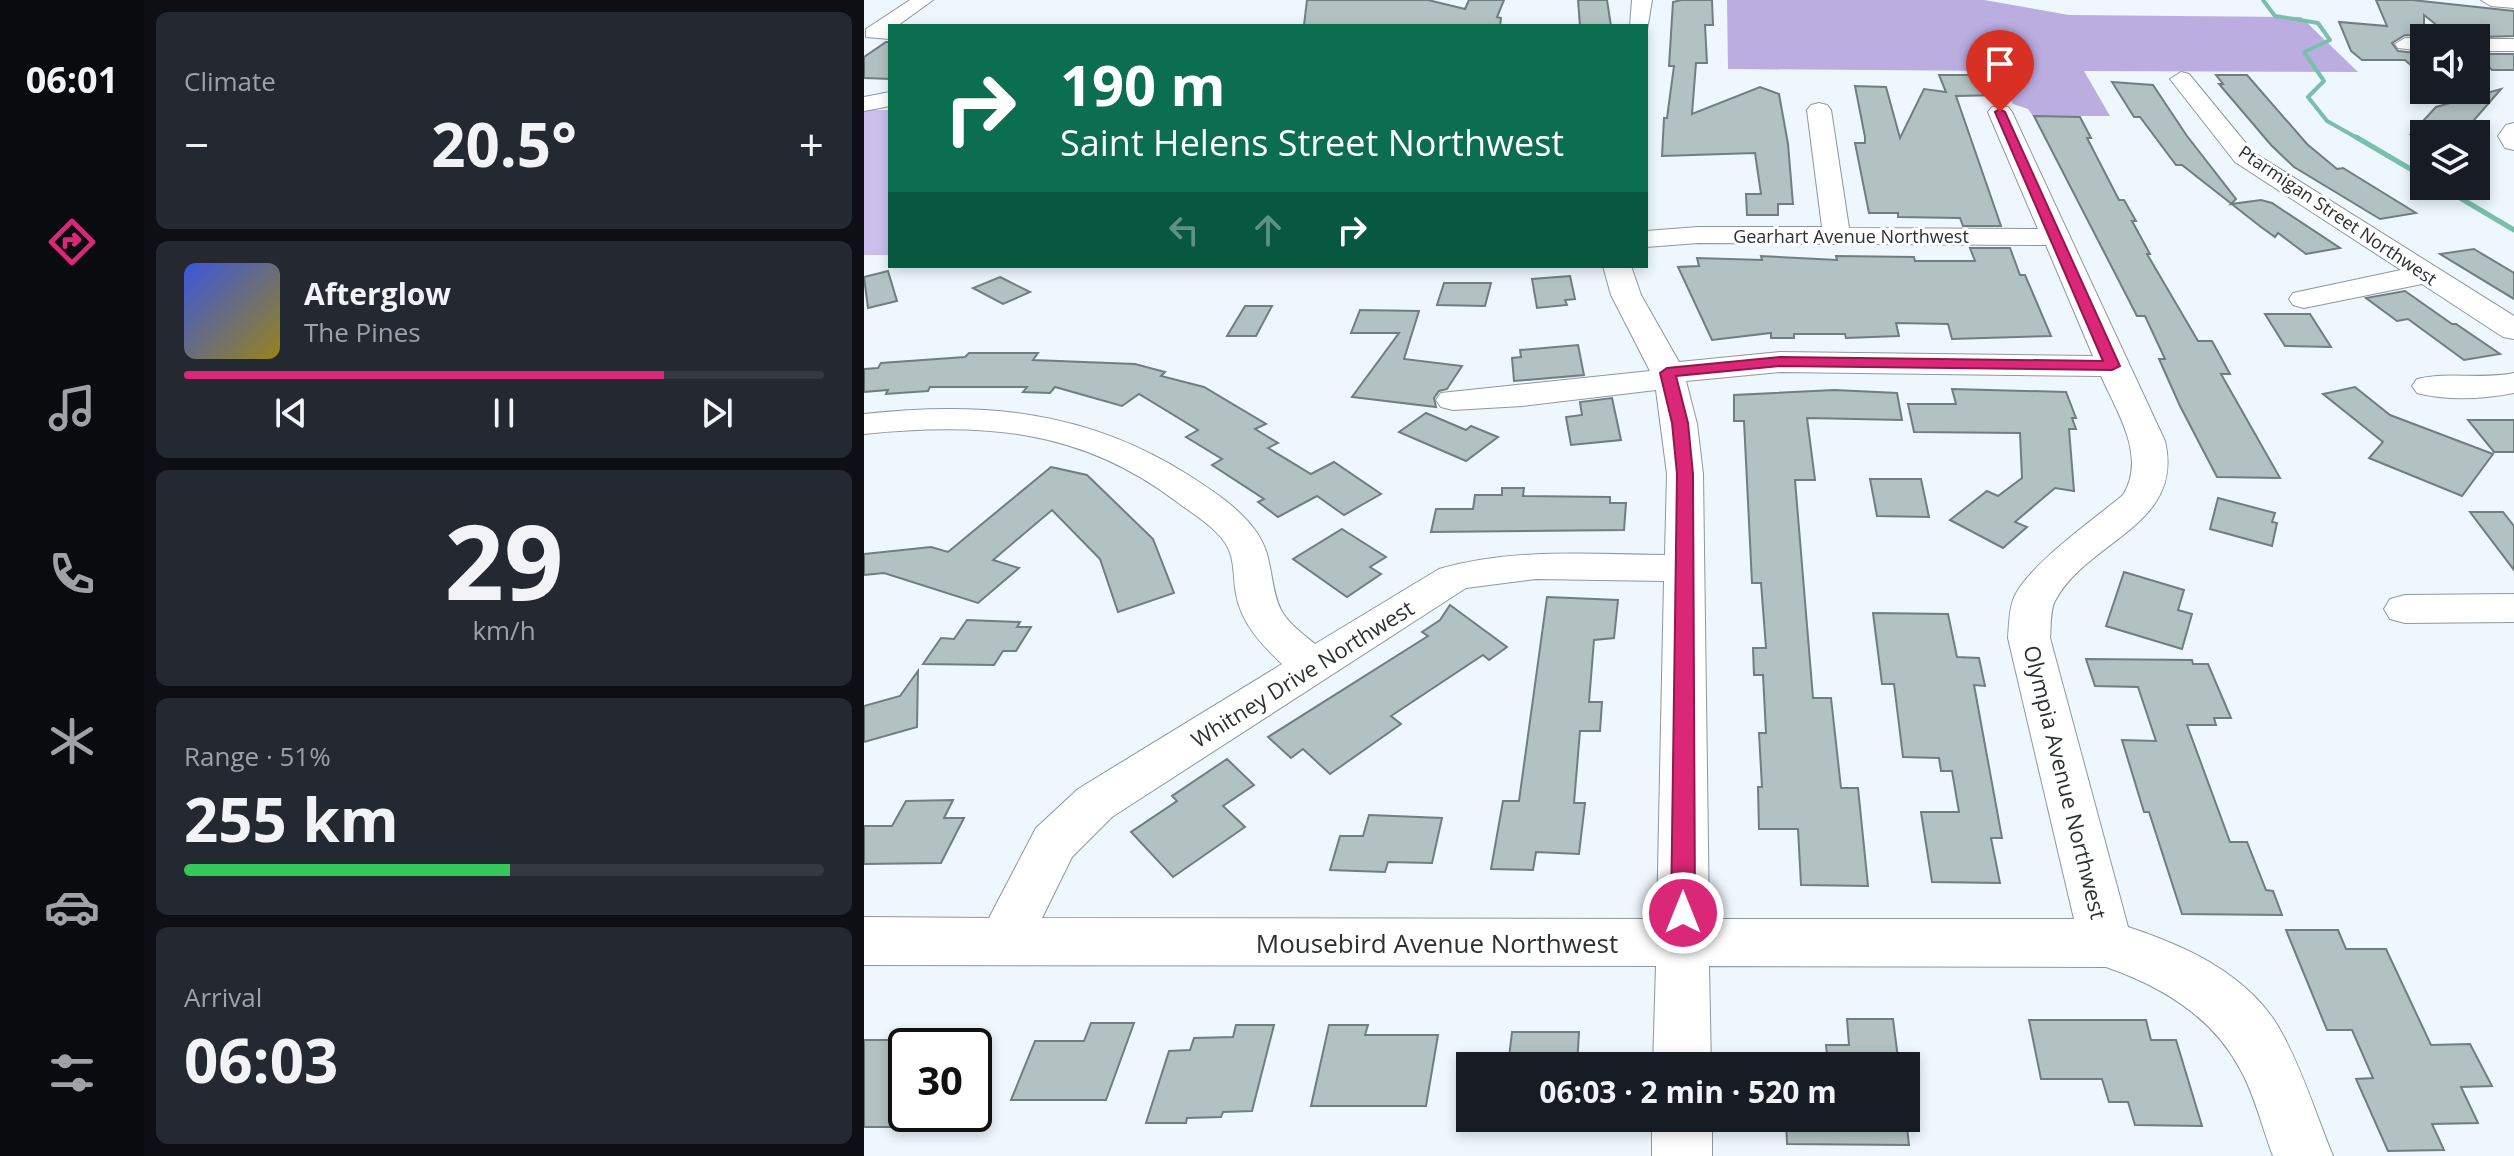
<!DOCTYPE html>
<meta charset="utf-8">
<style>
:root{--surface:#171b24;--page:#242831;--text:#f1f3f6;--muted:#9ea1a6;--line:#363941;--accent:#db2777}
body{margin:0;font-family:"Open Sans",sans-serif;background:var(--page);color:var(--text);height:100vh;display:flex;flex-direction:column;font-size:30px;white-space:nowrap}
*{box-sizing:border-box;margin:0}
p{font-size:26px;color:var(--muted)}
.icon{flex:none;width:44px;height:44px;fill:none;stroke:currentColor;stroke-width:2;stroke-linecap:round;stroke-linejoin:round}
.map{position:relative;flex:1;overflow:hidden}
.panel{display:flex;flex-direction:column;gap:12px;padding:12px;background:#0d0f14;width:720px}
.panel>*{flex:none}
.top-card{position:absolute;left:24px;top:24px;width:760px;height:244px;border-radius:0px;box-shadow:0 4px 12px #0003;background:#0b6e4f;color:#fff;overflow:hidden}
.controls{position:absolute;left:1546px;top:24px;display:grid;gap:16px}
.controls a{display:grid;place-items:center;width:80px;height:80px;border-radius:0px;background:var(--surface);box-shadow:0 4px 12px #0003;font-size:40px}
.speed{position:absolute;left:24px;top:1028px;display:flex;gap:16px;font-size:40px;font-weight:700;text-align:center}
.speed>*{display:grid;place-content:center;width:104px;height:104px;border-radius:50%;background:var(--surface);box-shadow:0 4px 12px #0003;line-height:1}
.speed .limit{border:4px solid #111;border-radius:12px;background:#fff;color:#111}
.pin{position:absolute;display:grid;place-items:center;width:68px;height:68px;color:#fff;margin:-82px -34px;border-radius:50% 50% 50% 0;rotate:-45deg;box-shadow:0 0 8px #0007}
.pin .icon{rotate:45deg}
.me{position:absolute;width:88px;margin:-44px;rotate:0deg;stroke-linejoin:round;filter:drop-shadow(0 0 6px #0008)}
.turn{display:flex;align-items:center;gap:28px;height:168px;padding:0 40px;font-size:36px}
.turn .icon{width:104px;height:104px;stroke-width:2.5}
.turn b{display:block;font-size:56px;line-height:68px}
.lanes{display:flex;align-items:center;height:76px;padding:0 40px;background:#0003;justify-content:center;gap:40px;direction:ltr}
.lanes .off{opacity:.35}
.big{font-size:60px;font-weight:700;line-height:1.1}
.panel .card{flex:1;display:flex;flex-direction:column;justify-content:center;gap:12px;min-width:0;padding:0 28px;border-radius:12px;background:var(--page)}
.panel .dial{align-items:center;gap:0}
.dial b{font-size:104px;line-height:1}
.song{display:flex;align-items:center;gap:24px}
.cover{width:96px;height:96px;border-radius:12px;background:linear-gradient(135deg,hsl(230 70% 55%),hsl(50 70% 35%))}
.played{height:8px;border-radius:4px;background:linear-gradient(90deg,var(--accent) 75%,var(--line) 75%)}
.keys{display:flex;justify-content:space-around;direction:ltr}
.heat{display:flex;justify-content:space-between;align-items:center;font-size:44px;direction:ltr}
.charge{height:12px;border-radius:6px;background:linear-gradient(90deg,#34c759 51%,var(--line) 0)}
.trip{position:absolute;left:592px;top:1052px;width:464px;height:80px;border-radius:0px;background:var(--surface);box-shadow:0 4px 12px #0003;font-weight:700;line-height:80px;text-align:center}
main{display:flex;flex:1;min-height:0}
.tabs{display:flex;flex-direction:column;width:144px;justify-content:space-around;align-items:center;background:#090b0e;color:var(--muted)}
.tabs .icon{width:56px;height:56px}
.tabs .selected{color:var(--accent)}
.tabs b{font-size:36px;color:var(--text)}
.map>svg:first-child{display:block}
.green{fill:#ccbfee}
.forest{fill:#bcade1}
.lines{fill:none;stroke-linecap:round;stroke-linejoin:round}
.stream-far1{stroke:#7abfac;stroke-width:4}
.stream{stroke:#7abfac;stroke-width:5}
.building{fill:#b2c1c2;stroke:#707e80;stroke-width:2}
.minor-casing{stroke:#8d989f;stroke-width:2}
.minor{fill:#fff;fill-rule:evenodd}
.route{fill:#db2777;stroke:#8e194d;stroke-width:2}
.labels{text-anchor:middle;dominant-baseline:central;stroke-width:6;stroke-linejoin:round;paint-order:stroke}
.far-street-label{font-size:18px;fill:#2d3134;stroke:#fff}
.street-label{font-size:22px;fill:#2d3134;stroke:#fff}
.near-street-label{font-size:26px;fill:#2d3134;stroke:#fff}
</style>
<main>
<nav class="tabs">
<b>06:01</b>
<svg class="icon selected" aria-label="directions" viewBox="0 0 24 24"><path d="M12 3l9 9-9 9-9-9zM9 14v-3h6M13 9l2 2-2 2"/></svg>
<svg class="icon" aria-label="music" viewBox="0 0 24 24"><path d="M9 18V5l10-2v13"/><circle cx="6" cy="18" r="3"/><circle cx="16" cy="16" r="3"/></svg>
<svg class="icon" aria-label="phone" viewBox="0 0 24 24"><path d="M5 4h4l2 5-3 2q2 4 5 5l2-3 5 2v4C11 20 4 13 5 4z"/></svg>
<svg class="icon" aria-label="climate" viewBox="0 0 24 24"><path d="M12 3v18M4 7l16 10M4 17L20 7"/></svg>
<svg class="icon" aria-label="car" viewBox="0 0 24 24"><path d="M5 17H2v-5l4-1 3-4h7l3 4 3 1v5h-3M9 17h6M6 11h13"/><circle cx="7" cy="17" r="2"/><circle cx="17" cy="17" r="2"/></svg>
<svg class="icon" aria-label="filters" viewBox="0 0 24 24"><path d="M4 7h16M4 17h16"/><circle cx="9" cy="7" r="2"/><circle cx="15" cy="17" r="2"/></svg>
</nav>
<section class="panel">
<div class="card"><p>Climate</p>
<div class="heat"><a>−</a><b class="big">20.5°</b><a>+</a></div>
</div>
<div class="card">
<div class="song"><i class="cover"></i><div><b>Afterglow</b><p>The Pines</p></div></div>
<div class="played"></div>
<div class="keys"><svg class="icon" aria-label="previous" viewBox="0 0 24 24"><path d="M18 5L8 12l10 7zM5 5v14"/></svg><svg class="icon" aria-label="pause" viewBox="0 0 24 24"><path d="M8 5v14M16 5v14"/></svg><svg class="icon" aria-label="next" viewBox="0 0 24 24"><path d="M6 5l10 7-10 7zM19 5v14"/></svg></div>
</div>
<div class="card dial"><b>29</b><p>km/h</p></div>
<div class="card"><p>Range · 51%</p><b class="big">255 km</b><div class="charge"></div></div>
<div class="card"><p>Arrival</p><b class="big">06:03</b></div>
</section>
<div class="map">
<svg width="1650" height="1156" viewBox="0 0 1650 1156">
<rect width="100%" height="100%" fill="#edf7fd"/>
<!-- green -->
<rect class="green" x="0" y="110" width="26" height="145"/>
<!-- forest -->
<polygon class="forest" points="863,0 1120,0 1205,15 1437,17 1494,72 1220,71 1246,116 1169,116 1164,109 1149,104 1132,71 864,69"/>
<g class="lines">
<!-- stream-far1 -->
<polyline class="stream-far1" points="1399,0 1411,16 1454,23 1466,40 1440,52 1460,81 1444,97 1463,121 1495,139"/>
<!-- stream -->
<g class="stream">
<polyline points="1492,137 1560,177"/>
<polyline points="1576,186 1650,230"/>
</g>
</g>
<!-- building -->
<g class="building">
<polygon points="443,0 564,0 601,9 605,0 640,0 633,17 637,18 636,26 440,25"/>
<polygon points="714,0 743,0 747,26 716,26"/>
<polygon points="817,0 848,0 849,25 841,25 843,63 832,63 828,114 896,87 915,94 924,144 929,204 914,204 914,215 883,215 882,194 897,194 891,153 798,156 800,118 803,118 810,66 805,66 809,2"/>
<polygon points="1512,0 1548,0 1650,11 1650,36 1589,38 1560,15 1560,36 1541,35 1528,43 1534,51 1560,54 1560,77 1541,60 1498,60 1487,51 1475,22 1523,26"/>
<polygon points="22,42 26,42 26,79 0,78 0,57"/>
<polygon points="1612,54 1650,54 1650,70 1628,70"/>
<polygon points="1075,75 1125,75 1136,95 1092,96 1137,226 1099,226 1096,218 1034,217 1034,213 1005,213 991,143 1001,143 1001,137 991,86 1022,87 1036,138 1060,89 1082,92"/>
<polygon points="1352,75 1383,75 1443,144 1473,169 1479,168 1552,213 1516,219 1430,167 1407,145 1355,84 1359,84"/>
<polygon points="1248,82 1289,85 1323,136 1372,199 1367,204 1397,200 1408,203 1476,248 1442,254 1414,233 1411,237 1397,227 1318,165 1312,165 1276,117 1270,117"/>
<polygon points="1637,89 1598,134 1547,134 1572,107"/>
<polygon points="1170,116 1216,117 1227,138 1223,138 1255,200 1260,200 1272,221 1268,221 1286,254 1283,254 1334,341 1348,341 1366,374 1357,374 1416,478 1353,477 1316,406 1295,359 1301,359 1281,316 1273,316"/>
<polygon points="1106,248 1146,248 1156,275 1161,275 1187,336 1088,339 1084,324 1032,323 1035,336 982,338 981,334 930,334 930,338 907,338 907,333 848,340 814,267 835,266 833,258 898,260 897,256 973,260 972,256 1050,257 1051,261 1111,261"/>
<polygon points="1610,249 1650,273 1650,299 1576,254"/>
<polygon points="24,271 33,301 4,308 0,277"/>
<polygon points="706,276 711,299 701,300 703,305 673,308 668,279"/>
<polygon points="136,277 166,292 139,304 109,288"/>
<polygon points="580,283 627,283 621,306 573,305"/>
<polygon points="1541,291 1588,324 1592,324 1636,354 1600,360 1544,319 1533,321 1502,298"/>
<polygon points="381,306 408,306 392,336 363,336"/>
<polygon points="496,310 555,311 540,359 598,366 583,389 575,391 570,398 572,407 488,397 535,333 487,333"/>
<polygon points="1401,314 1446,314 1467,347 1421,346"/>
<polygon points="714,345 720,375 650,381 648,358 657,357 656,350"/>
<polygon points="105,353 174,353 169,360 271,364 301,372 297,376 340,387 402,424 391,429 414,443 404,448 447,474 470,462 517,494 480,515 453,496 414,517 394,502 400,499 348,465 358,459 322,437 334,430 275,394 258,406 191,387 186,393 159,392 163,387 66,387 64,391 22,394 24,390 0,392 0,369 14,368 17,363 101,357"/>
<polygon points="1491,387 1526,415 1629,454 1598,496 1505,458 1519,442 1459,394"/>
<polygon points="1088,389 1202,392 1212,418 1208,418 1212,429 1205,429 1210,491 1191,488 1151,522 1163,527 1139,548 1086,520 1123,491 1134,496 1158,478 1156,433 1050,432 1044,404 1092,404"/>
<polygon points="970,390 1033,393 1038,420 943,418 951,480 931,480 949,698 967,698 977,788 994,788 1004,886 937,885 934,829 895,829 894,787 898,787 895,733 902,733 899,675 890,675 889,648 902,648 897,583 888,583 880,421 870,421 870,395"/>
<polygon points="748,398 757,440 707,445 702,417 718,415 716,402"/>
<polygon points="562,413 602,430 607,426 634,437 602,461 535,432"/>
<polygon points="1604,420 1650,420 1650,452 1630,452"/>
<polygon points="187,467 223,475 289,539 310,593 254,612 236,559 188,510 129,560 155,568 114,603 20,573 0,575 0,554 67,547 84,552"/>
<polygon points="1006,479 1057,479 1065,517 1013,516"/>
<polygon points="638,488 660,488 659,496 746,497 746,503 762,503 760,530 567,532 572,509 609,509 611,495 638,495"/>
<polygon points="1354,498 1411,513 1408,522 1413,523 1408,546 1346,529"/>
<polygon points="1606,512 1639,512 1650,526 1650,570"/>
<polygon points="478,529 522,557 506,567 517,574 483,597 429,559"/>
<polygon points="1260,572 1320,590 1314,610 1328,614 1318,649 1242,626"/>
<polygon points="683,597 754,600 750,638 730,640 725,702 738,702 736,731 716,731 710,803 721,803 715,854 672,852 669,870 627,869 639,801 655,801"/>
<polygon points="586,605 643,647 625,660 619,655 527,716 537,724 466,774 439,749 427,758 404,737 564,636 558,632 576,620"/>
<polygon points="1009,613 1084,614 1093,657 1115,658 1121,686 1110,685 1138,838 1127,838 1136,883 1068,882 1057,812 1095,812 1088,771 1077,771 1075,758 1039,757 1030,684 1018,684"/>
<polygon points="103,620 156,622 153,627 167,627 152,651 139,651 130,665 59,664 77,638 90,639"/>
<polygon points="1222,659 1328,660 1329,664 1344,664 1367,718 1350,718 1352,725 1323,725 1366,842 1383,842 1402,890 1409,891 1418,915 1318,914 1285,812 1280,812 1258,740 1292,741 1274,687 1231,686"/>
<polygon points="54,671 53,727 0,742 0,706 36,696"/>
<polygon points="363,759 390,785 359,806 381,827 309,877 267,832 313,801 308,796"/>
<polygon points="89,800 80,818 100,818 77,863 0,864 0,826 28,826 42,801"/>
<polygon points="505,815 578,818 568,863 524,862 521,872 466,870 476,836 499,836"/>
<polygon points="1422,930 1474,930 1482,949 1522,949 1567,1045 1606,1044 1628,1086 1597,1087 1614,1123 1568,1124 1580,1150 1524,1151 1492,1079 1509,1078 1488,1030 1463,1030"/>
<polygon points="983,1019 1029,1019 1035,1066 964,1066 962,1045 985,1045"/>
<polygon points="1165,1020 1282,1020 1287,1040 1312,1040 1338,1126 1271,1125 1264,1102 1245,1102 1238,1079 1177,1079"/>
<polygon points="227,1023 270,1023 242,1100 147,1100 171,1041 220,1041"/>
<polygon points="372,1025 410,1025 388,1111 359,1112 357,1117 323,1118 322,1123 282,1123 305,1051 326,1050 330,1038 369,1037"/>
<polygon points="465,1025 504,1025 501,1035 574,1035 562,1106 447,1106"/>
<polygon points="648,1032 715,1032 713,1066 644,1066"/>
<rect x="0" y="1040" width="42" height="87"/>
<polygon points="922,1118 1042,1118 1045,1145 923,1144"/>
</g>
<g class="lines">
<!-- minor casing -->
<g class="minor-casing">
<g id="minor">
<polygon points="46,0 69,0 33,26 26,26 26,39 2,37 2,29"/>
<polygon points="768,0 788,0 783,30 782,26 766,26"/>
<polygon points="1617,0 1650,0 1650,8 1627,6"/>
<polygon points="1541,38 1560,39 1560,51 1534,48 1531,44"/>
<rect x="1612" y="39" width="38" height="12"/>
<polygon points="1317,72 1325,74 1389,152 1650,316 1650,339 1639,337 1558,284 1440,308 1429,305 1425,299 1429,293 1537,270 1371,162 1306,79"/>
<polygon points="26,92 26,106 0,111 0,97"/>
<path d="M955 103 963 105 967 110 985 228 1174 229 1124 112 1128 107H1144L1148 112 1301 441C1321 526 1223 540 1191 601 1186 610 1187 627 1186 638L1264 927C1325 947 1390 977 1420 1037 1440 1075 1453 1117 1469 1156H1409C1398 1128 1391 1095 1376 1069 1348 1016 1297 986 1242 967L845 966 847 1066H789L792 966 0 965V917L125 918 172 828 214 789 418 664C398 645 377 623 372 594 369 579 371 560 363 546 353 528 329 514 313 502 216 428 117 422 0 434V414C119 401 223 410 326 476 349 491 375 508 391 530 411 557 404 583 417 610 424 623 439 634 451 644L575 569C649 548 724 554 801 555L803 474 792 390 658 406 589 410 577 407 572 400 577 393 786 371 747 295 739 266H767L777 295 815 362 916 352 1229 356 1182 245 834 243 782 247V231L834 227H958L943 110 947 105ZM916 372 1237 376C1253 412 1283 457 1259 495 1232 518 1160 568 1149 600 1145 611 1145 626 1144 638L1210 919H845L839 474 833 424 822 381ZM672 579 800 581 793 919 178 918 208 857 248 817 602 588Z"/>
<polygon points="1650,123 1650,150 1641,148 1634,136 1642,125"/>
<path d="M1650 373V393C1619 399 1584 401 1553 393L1548 386 1553 379C1584 371 1617 380 1650 373Z"/>
<polygon points="1650,594 1650,622 1541,623 1526,619 1520,609 1526,599 1541,595"/>
<rect x="788" y="1118" width="60" height="38"/>
</g>
</g>
<!-- minor -->
<use href="#minor" class="minor"/>
</g>
<!-- route -->
<polygon class="route" points="1136,109 1141,112 1256,366 1248,370 916,366 812,376 824,423 829,474 831,913 827,920 819,924 810,920 807,913 813,474 808,423 796,373 803,368 916,357 1239,361 1131,112"/>
<g class="labels">
<!-- far-street labels -->
<g class="far-street-label">
<text transform="translate(1474 215) rotate(34)">Ptarmigan Street Northwest</text>
<text x="987" y="236">Gearhart Avenue Northwest</text>
</g>
<!-- street labels -->
<g class="street-label">
<text transform="translate(438 673) rotate(-32)">Whitney Drive Northwest</text>
<text transform="translate(1202 782) rotate(76)">Olympia Avenue Northwest</text>
</g>
<!-- near-street labels -->
<g class="near-street-label">
<text x="573" y="943">Mousebird Avenue Northwest</text>
</g>
</g>
</svg>
<div class="controls">
<a><svg class="icon" aria-label="sound" viewBox="0 0 24 24"><path d="M4 9h4l5-4v14l-5-4H4zM17 9q2 3 0 6"/></svg></a>
<a><svg class="icon" aria-label="layers" viewBox="0 0 24 24"><path d="M12 4l9 5-9 5-9-5zM3 14l9 5 9-5"/></svg></a>
</div>
<div class="speed"><div class="limit">30</div></div>
<div class="pin" style="left:1136px;top:112px;background:#d93025"><svg class="icon" aria-label="arrive" viewBox="0 0 24 24"><path d="M6 21V4h12l-3 4 3 4H6"/></svg></div>
<svg class="me" style="left:819px;top:913px" viewBox="-20 -20 40 40"><circle r="17" fill="#db2777" stroke="#fff" stroke-width="3"/><path d="M0-11L8 9 0 5-8 9z" fill="#fff"/></svg>
<div class="trip">06:03 · 2 min · 520 m</div>
<div class="top-card">
<div class="turn"><svg class="icon" aria-label="right" viewBox="0 0 24 24"><path d="M7 20v-9h11M14 6l5 5-5 5"/></svg><div><b>190 m</b>Saint Helens Street Northwest</div></div>
<div class="lanes"><svg class="icon off" aria-label="left" viewBox="0 0 24 24"><path d="M17 20v-9H6M10 6l-5 5 5 5"/></svg><svg class="icon off" aria-label="ahead" viewBox="0 0 24 24"><path d="M12 20V5M6 11l6-6 6 6"/></svg><svg class="icon" aria-label="right" viewBox="0 0 24 24"><path d="M7 20v-9h11M14 6l5 5-5 5"/></svg></div>
</div>
</div>
</main>
